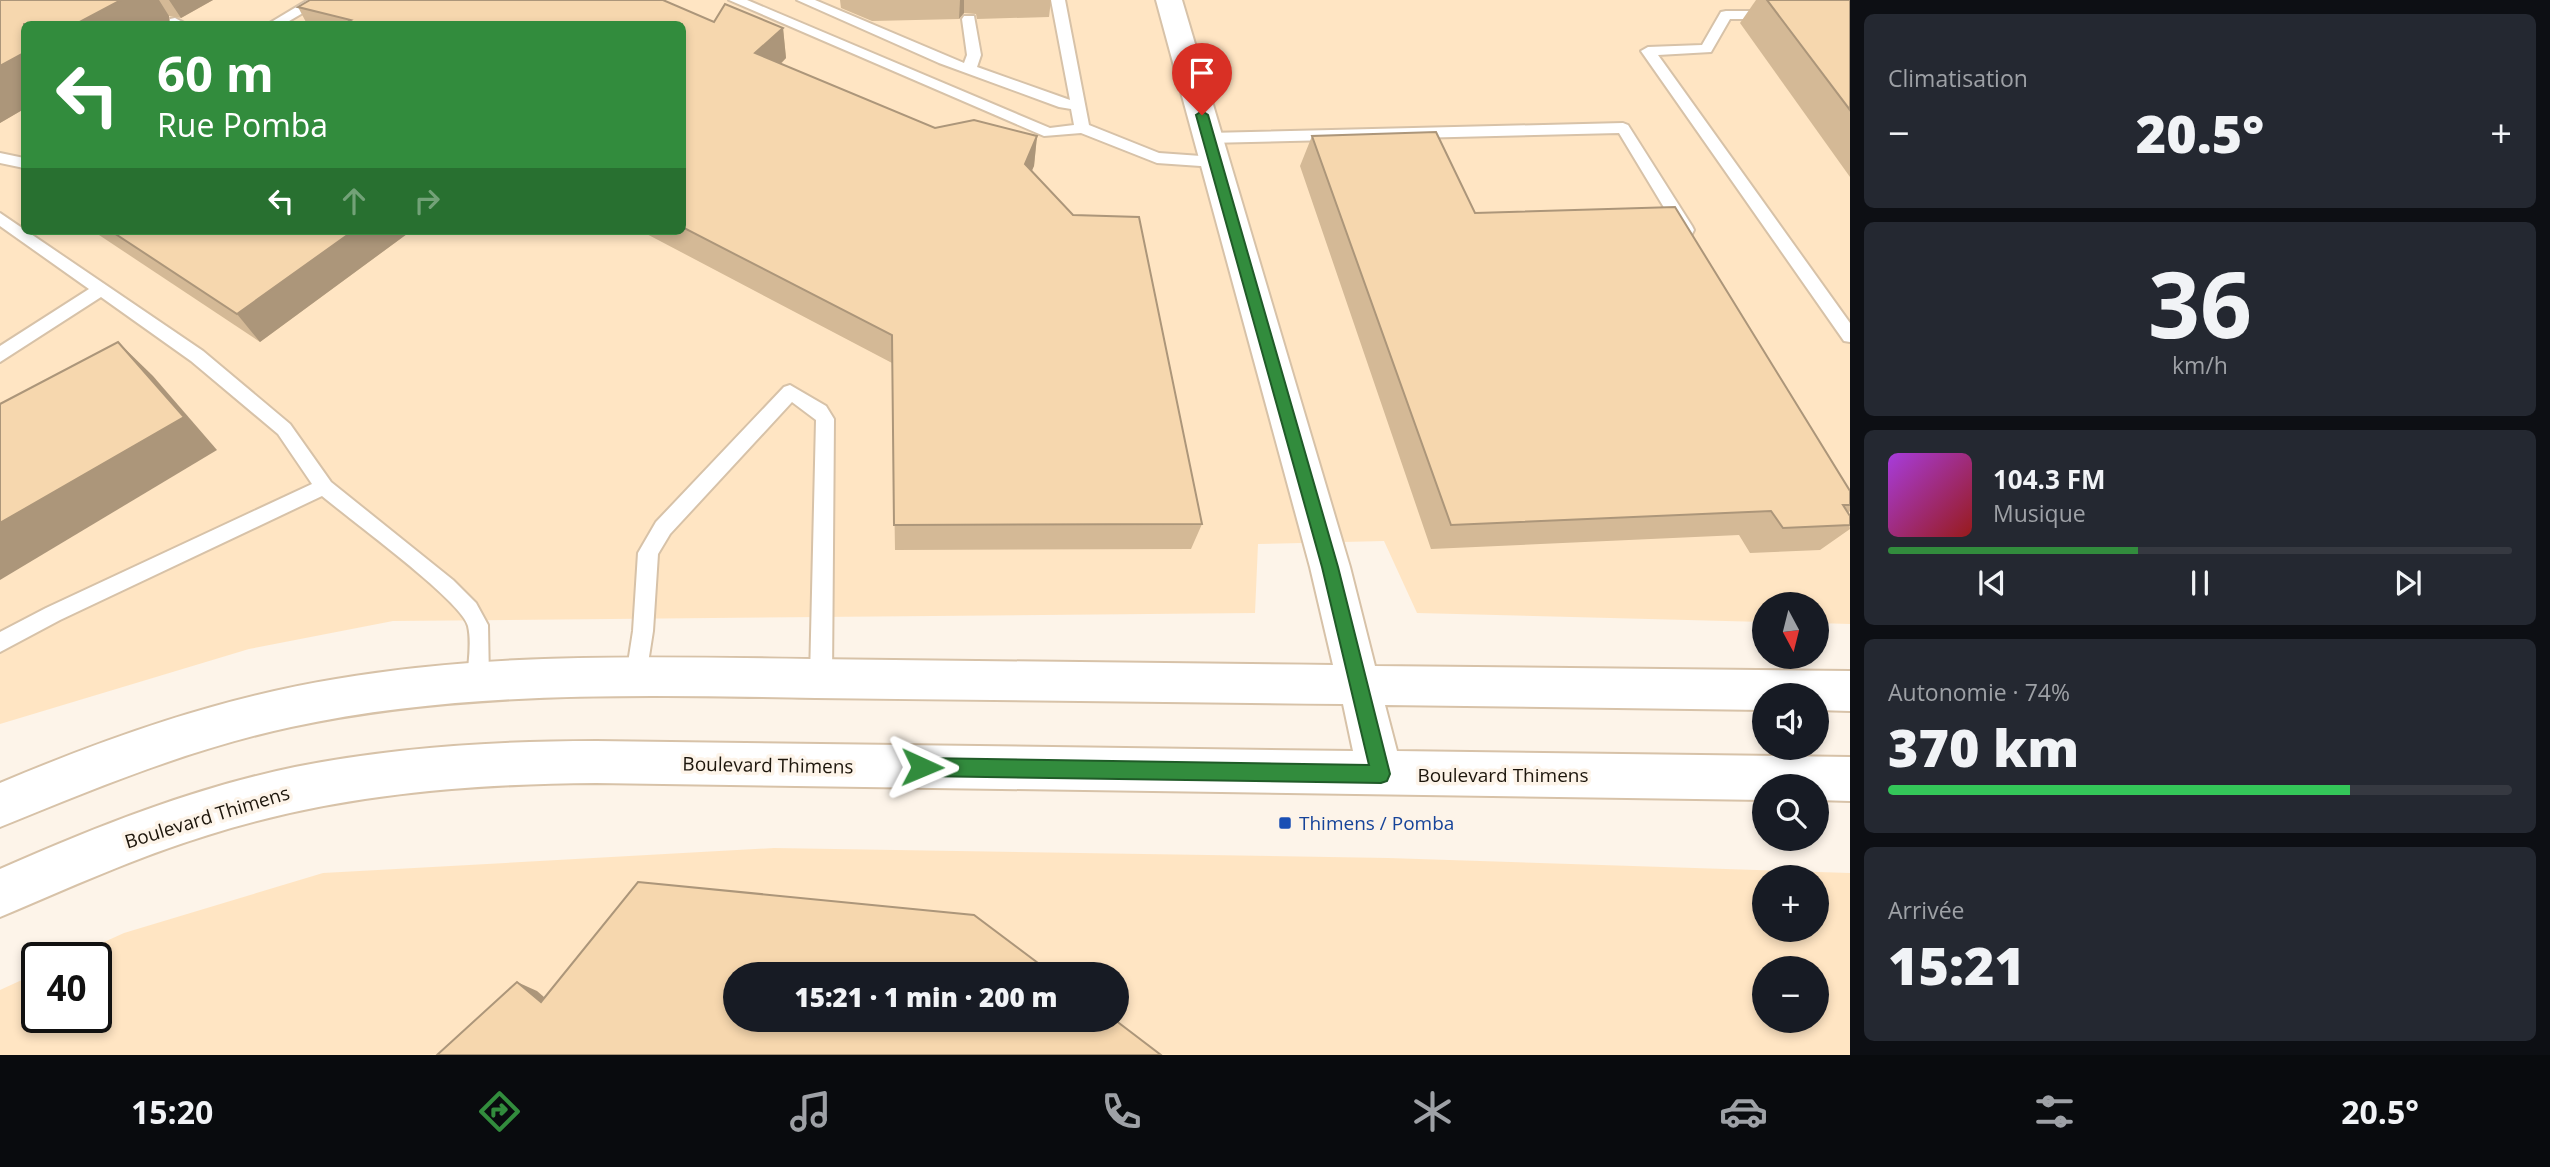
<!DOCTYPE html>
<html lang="fr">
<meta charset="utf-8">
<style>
:root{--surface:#171b24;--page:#242831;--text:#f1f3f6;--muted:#9ea1a6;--line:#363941;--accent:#328c3d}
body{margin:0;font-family:"Open Sans",sans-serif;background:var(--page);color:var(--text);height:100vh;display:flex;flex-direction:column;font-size:26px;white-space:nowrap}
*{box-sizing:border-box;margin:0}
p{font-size:23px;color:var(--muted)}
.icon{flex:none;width:38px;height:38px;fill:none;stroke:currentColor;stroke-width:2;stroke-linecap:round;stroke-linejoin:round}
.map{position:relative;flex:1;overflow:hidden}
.details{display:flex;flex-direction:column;gap:14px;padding:14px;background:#0d0f14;width:700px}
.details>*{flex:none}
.hud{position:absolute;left:21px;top:21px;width:665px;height:214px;border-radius:10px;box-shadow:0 4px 10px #0003;background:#328c3d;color:#fff;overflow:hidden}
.needle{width:46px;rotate:173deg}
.controls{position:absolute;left:1752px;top:592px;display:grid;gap:14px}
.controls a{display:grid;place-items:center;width:77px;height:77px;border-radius:50%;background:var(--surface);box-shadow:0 4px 10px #0003;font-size:35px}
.speed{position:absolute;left:21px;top:942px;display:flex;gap:14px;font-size:35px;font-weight:700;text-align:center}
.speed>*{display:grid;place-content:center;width:91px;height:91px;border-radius:50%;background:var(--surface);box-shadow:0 4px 10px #0003;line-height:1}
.speed .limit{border:4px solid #111;border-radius:10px;background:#fff;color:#111}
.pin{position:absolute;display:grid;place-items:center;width:60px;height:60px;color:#fff;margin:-72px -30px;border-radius:50% 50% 50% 0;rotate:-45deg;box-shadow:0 0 7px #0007}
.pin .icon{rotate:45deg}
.me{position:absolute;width:77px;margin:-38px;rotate:91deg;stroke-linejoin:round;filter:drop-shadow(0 0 5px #0008)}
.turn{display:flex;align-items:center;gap:24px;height:147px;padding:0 21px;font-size:32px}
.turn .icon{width:91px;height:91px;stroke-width:2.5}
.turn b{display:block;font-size:49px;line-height:60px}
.lanes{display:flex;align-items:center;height:66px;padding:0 21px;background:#0003;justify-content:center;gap:35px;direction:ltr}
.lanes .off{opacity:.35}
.big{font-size:52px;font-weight:800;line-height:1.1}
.details .tile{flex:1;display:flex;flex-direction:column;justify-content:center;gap:10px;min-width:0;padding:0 24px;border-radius:10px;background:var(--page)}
.details .dial{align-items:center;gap:0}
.dial b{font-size:91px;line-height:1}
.song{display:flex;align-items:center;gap:21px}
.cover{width:84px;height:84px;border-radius:10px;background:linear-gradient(135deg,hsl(280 70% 55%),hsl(0 70% 35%))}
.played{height:7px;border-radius:4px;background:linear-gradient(90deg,var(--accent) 40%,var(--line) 40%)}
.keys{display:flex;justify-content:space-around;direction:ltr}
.heat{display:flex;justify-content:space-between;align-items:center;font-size:38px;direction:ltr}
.charge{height:10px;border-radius:5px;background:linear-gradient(90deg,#34c759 74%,var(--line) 0)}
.trip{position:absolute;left:723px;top:962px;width:406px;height:70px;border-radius:35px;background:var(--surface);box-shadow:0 4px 10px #0003;font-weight:800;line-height:70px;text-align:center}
.tab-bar{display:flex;height:112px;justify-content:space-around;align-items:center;background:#090b0e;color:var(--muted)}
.tab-bar .icon{width:49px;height:49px}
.tab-bar .current{color:var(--accent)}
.tab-bar b{font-size:32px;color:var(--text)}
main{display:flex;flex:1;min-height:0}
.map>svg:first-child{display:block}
.built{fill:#ffe5c3;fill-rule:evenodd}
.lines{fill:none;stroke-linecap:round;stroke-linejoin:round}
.lane-casing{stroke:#d7c2a8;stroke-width:4}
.secondary-casing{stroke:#d7c2a8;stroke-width:4}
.lane{fill:#fff;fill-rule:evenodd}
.secondary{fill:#fff;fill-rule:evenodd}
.wall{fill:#d4b996}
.shaded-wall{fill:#ac967a}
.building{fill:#f6d7ae;stroke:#ac967a;stroke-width:2}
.route{fill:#328c3d;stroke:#205b28;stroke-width:2}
.transit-dot{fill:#1a4fb4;stroke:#fdf4e9;stroke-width:2.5}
.labels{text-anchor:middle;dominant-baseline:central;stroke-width:7;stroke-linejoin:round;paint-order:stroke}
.street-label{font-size:19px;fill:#1d160c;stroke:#fdf4e9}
.transit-label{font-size:19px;fill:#164399;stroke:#fdf4e9;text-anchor:start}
</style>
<main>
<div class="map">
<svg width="1850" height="1055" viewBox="0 0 1850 1055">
<rect width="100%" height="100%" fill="#fdf4e9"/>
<!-- built -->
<g class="built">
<path d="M0 0H1850V624L1817 623 1816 604H1764V622L1417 613 1384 541 1258 544 1255 613 393 621 249 649 0 724ZM24 24H682V231H24Z"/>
<path d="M774 848 1388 858 1850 873V1055H0V990L37 973V1017H96V957H71L124 933 323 873ZM1764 877H1816V929H1764ZM1764 968H1816V1020H1764ZM735 975H1116V1020H735Z"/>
</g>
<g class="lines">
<!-- lane casing -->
<g class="lane-casing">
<g id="lane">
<polygon points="308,0 325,0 284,24 268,24"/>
<polygon points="729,0 747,0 1050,128 1074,125 1071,109 1059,107 939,63 797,0 815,0 964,63 967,55 962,19 964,16 974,16 981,55 977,67 1070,100 1051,0 1065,0 1089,125 1159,153 1215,157 1222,162 1215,167 1157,163 1081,133 1044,136"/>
<polygon points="1726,11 1772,11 1779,15 1772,19 1730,19 1711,52 1658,55 1850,323 1850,342 1844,341 1641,51 1648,47 1702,45 1721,12"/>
<polygon points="175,18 186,24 170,24 170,19"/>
<polygon points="1623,123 1628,125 1692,226 1694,230 1692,234 1680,234 1619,133 1208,143 1201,138 1208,133"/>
<polygon points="0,153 24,158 24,168 0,163"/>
<path d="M0 213 203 351 290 424 331 482 453 580 476 603 488 625 489 681 485 688 478 691 471 688 467 681C468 664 472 643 468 626 462 601 348 518 322 496L60 620 0 652V632L46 608 312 484 278 434 191 361 101 297 0 362V346L89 289 0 226Z"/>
<polygon points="790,385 826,406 834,419 832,678 828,685 821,688 814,685 810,678 816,420 792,402 670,534 658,554 653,631 646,676 643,683 636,686 629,683 626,676 633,631 638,553 656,522 784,387"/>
</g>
</g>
<!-- secondary casing -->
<g class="secondary-casing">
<path id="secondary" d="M1156 0H1182L1350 567 1375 666 1850 671V711L1816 710V695H1764V710L1385 705 1397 751 1850 757V801L1816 800V786H1764V800L596 783C464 784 334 795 208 835 136 857 69 888 0 917V869C95 827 193 788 295 767 395 747 495 741 596 741L1353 751 1343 704C1167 702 991 700 816 698 640 695 464 690 291 727 189 749 96 788 0 827V783C109 737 220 698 336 679 494 652 652 657 811 659 985 661 1159 663 1333 665L1310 567Z"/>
</g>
<!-- lane -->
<use href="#lane" class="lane"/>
<!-- secondary -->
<use href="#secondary" class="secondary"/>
</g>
<!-- wall -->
<g class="wall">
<polygon points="0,0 213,0 181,18 169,16 169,24 24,24 24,109 0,123"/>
<polygon points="310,0 663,0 714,22 725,4 783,28 786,58 781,64 935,128 974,120 1037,136 1034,166 1031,171 1073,215 1139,217 1202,524 1191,549 895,550 892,363 641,231 682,231 682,24 307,24 298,7"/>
<polygon points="840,0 1051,0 1049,17 977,19 976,14 964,13 959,19 872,21 841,8"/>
<polygon points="1756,0 1850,0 1850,177 1740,23"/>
<polygon points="1312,136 1475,213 1850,491 1850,511 1848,513 1850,529 1820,550 1750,553 1739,535 1431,549 1300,166"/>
<polygon points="93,231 411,231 260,342"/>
</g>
<!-- shaded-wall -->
<g class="shaded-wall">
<polygon points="121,0 159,0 169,16 169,24 76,24"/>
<polygon points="169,0 213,0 181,18"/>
<polygon points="960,0 964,0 964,13 959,19"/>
<polygon points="783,28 786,58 760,84 755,53"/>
<polygon points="24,53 24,109 0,123 0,66"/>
<polygon points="1037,136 1034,166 1022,194 1025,164"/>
<polygon points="353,231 411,231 260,342 237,314"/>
<polygon points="118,342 153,376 217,450 0,580 0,523"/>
<polygon points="517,982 537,991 559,1010 541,1002"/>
</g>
<!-- building -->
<g class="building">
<polygon points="0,0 121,0 76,24 24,24 24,53 0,66"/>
<polygon points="310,0 663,0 714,22 725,4 783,28 755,53 935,128 974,120 1037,136 1025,164 1073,215 1139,217 1202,524 894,525 892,335 682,227 682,24 344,24 351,20 298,7"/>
<polygon points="1767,0 1850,0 1850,110"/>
<polygon points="1436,132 1475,213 1675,207 1850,491 1850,505 1843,505 1850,516 1850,525 1783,528 1771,511 1451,525 1312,136"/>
<polygon points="111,231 353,231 237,314"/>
<polygon points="118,342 184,417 0,523 0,404"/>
<polygon points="638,882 974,915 1054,975 735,975 735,1020 1115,1020 1161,1055 437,1055 517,982 541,1002"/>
</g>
<!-- route -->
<polygon class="route" points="1202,111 1208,115 1338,567 1390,774 1387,781 1381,783 922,776 916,773 913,767 916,761 922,758 1369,765 1322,567 1196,115"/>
<!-- markers -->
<rect class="transit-dot" x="1278" y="816" width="14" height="14" rx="3.5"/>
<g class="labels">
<!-- street labels -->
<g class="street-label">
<text transform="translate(768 765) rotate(1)">Boulevard Thimens</text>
<text x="1503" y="775">Boulevard Thimens</text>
<text transform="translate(207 817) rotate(-17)">Boulevard Thimens</text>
</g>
<!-- transit labels -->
<g class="transit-label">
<text x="1299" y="823">Thimens / Pomba</text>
</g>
</g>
</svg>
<div class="controls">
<a><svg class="needle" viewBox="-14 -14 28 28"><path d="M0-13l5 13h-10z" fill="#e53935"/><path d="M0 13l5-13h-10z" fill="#9ea1a6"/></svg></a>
<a><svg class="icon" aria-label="sound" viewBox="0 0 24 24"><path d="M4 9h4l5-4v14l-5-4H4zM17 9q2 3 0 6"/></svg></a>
<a><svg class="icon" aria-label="search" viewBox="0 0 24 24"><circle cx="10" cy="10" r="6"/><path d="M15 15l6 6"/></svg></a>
<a>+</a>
<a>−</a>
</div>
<div class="speed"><div class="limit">40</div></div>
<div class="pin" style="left:1202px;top:115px;background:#d93025"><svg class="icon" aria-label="arrive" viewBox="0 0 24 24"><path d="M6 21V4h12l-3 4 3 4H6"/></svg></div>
<svg class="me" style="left:922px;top:767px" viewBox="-20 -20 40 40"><path d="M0-17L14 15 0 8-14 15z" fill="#328c3d" stroke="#fff" stroke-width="4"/></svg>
<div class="trip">15:21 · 1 min · 200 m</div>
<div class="hud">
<div class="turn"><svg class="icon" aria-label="left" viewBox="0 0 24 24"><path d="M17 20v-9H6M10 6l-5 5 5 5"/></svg><div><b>60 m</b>Rue Pomba</div></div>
<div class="lanes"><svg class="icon" aria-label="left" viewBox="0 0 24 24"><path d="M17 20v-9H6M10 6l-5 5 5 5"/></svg><svg class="icon off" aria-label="ahead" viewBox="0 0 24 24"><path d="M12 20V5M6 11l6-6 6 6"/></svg><svg class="icon off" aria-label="right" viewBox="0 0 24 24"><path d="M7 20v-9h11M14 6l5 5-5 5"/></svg></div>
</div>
</div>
<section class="details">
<div class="tile"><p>Climatisation</p>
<div class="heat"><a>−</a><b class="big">20.5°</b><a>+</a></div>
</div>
<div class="tile dial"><b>36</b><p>km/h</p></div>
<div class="tile">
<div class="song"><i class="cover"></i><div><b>104.3 FM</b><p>Musique</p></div></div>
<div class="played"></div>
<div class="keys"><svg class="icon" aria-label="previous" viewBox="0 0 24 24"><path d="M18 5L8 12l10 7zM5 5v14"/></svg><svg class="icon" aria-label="pause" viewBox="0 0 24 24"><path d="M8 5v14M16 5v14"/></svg><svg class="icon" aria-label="next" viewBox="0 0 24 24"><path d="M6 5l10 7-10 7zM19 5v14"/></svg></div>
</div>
<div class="tile"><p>Autonomie · 74%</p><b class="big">370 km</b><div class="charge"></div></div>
<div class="tile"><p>Arrivée</p><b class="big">15:21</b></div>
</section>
</main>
<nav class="tab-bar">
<b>15:20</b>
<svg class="icon current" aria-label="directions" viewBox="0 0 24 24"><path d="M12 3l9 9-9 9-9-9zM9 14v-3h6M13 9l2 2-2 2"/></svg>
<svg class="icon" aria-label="music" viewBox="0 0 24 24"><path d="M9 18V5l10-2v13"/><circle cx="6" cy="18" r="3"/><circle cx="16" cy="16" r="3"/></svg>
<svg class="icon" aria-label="phone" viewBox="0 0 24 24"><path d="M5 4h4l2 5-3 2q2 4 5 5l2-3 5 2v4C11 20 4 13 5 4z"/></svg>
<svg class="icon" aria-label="climate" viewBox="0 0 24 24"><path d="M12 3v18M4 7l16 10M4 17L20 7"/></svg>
<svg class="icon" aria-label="car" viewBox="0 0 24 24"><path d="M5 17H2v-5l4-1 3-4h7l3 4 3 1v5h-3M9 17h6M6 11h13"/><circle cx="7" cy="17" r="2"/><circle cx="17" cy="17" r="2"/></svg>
<svg class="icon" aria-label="filters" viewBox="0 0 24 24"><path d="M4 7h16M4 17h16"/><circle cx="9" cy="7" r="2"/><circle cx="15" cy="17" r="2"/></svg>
<b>20.5°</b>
</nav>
